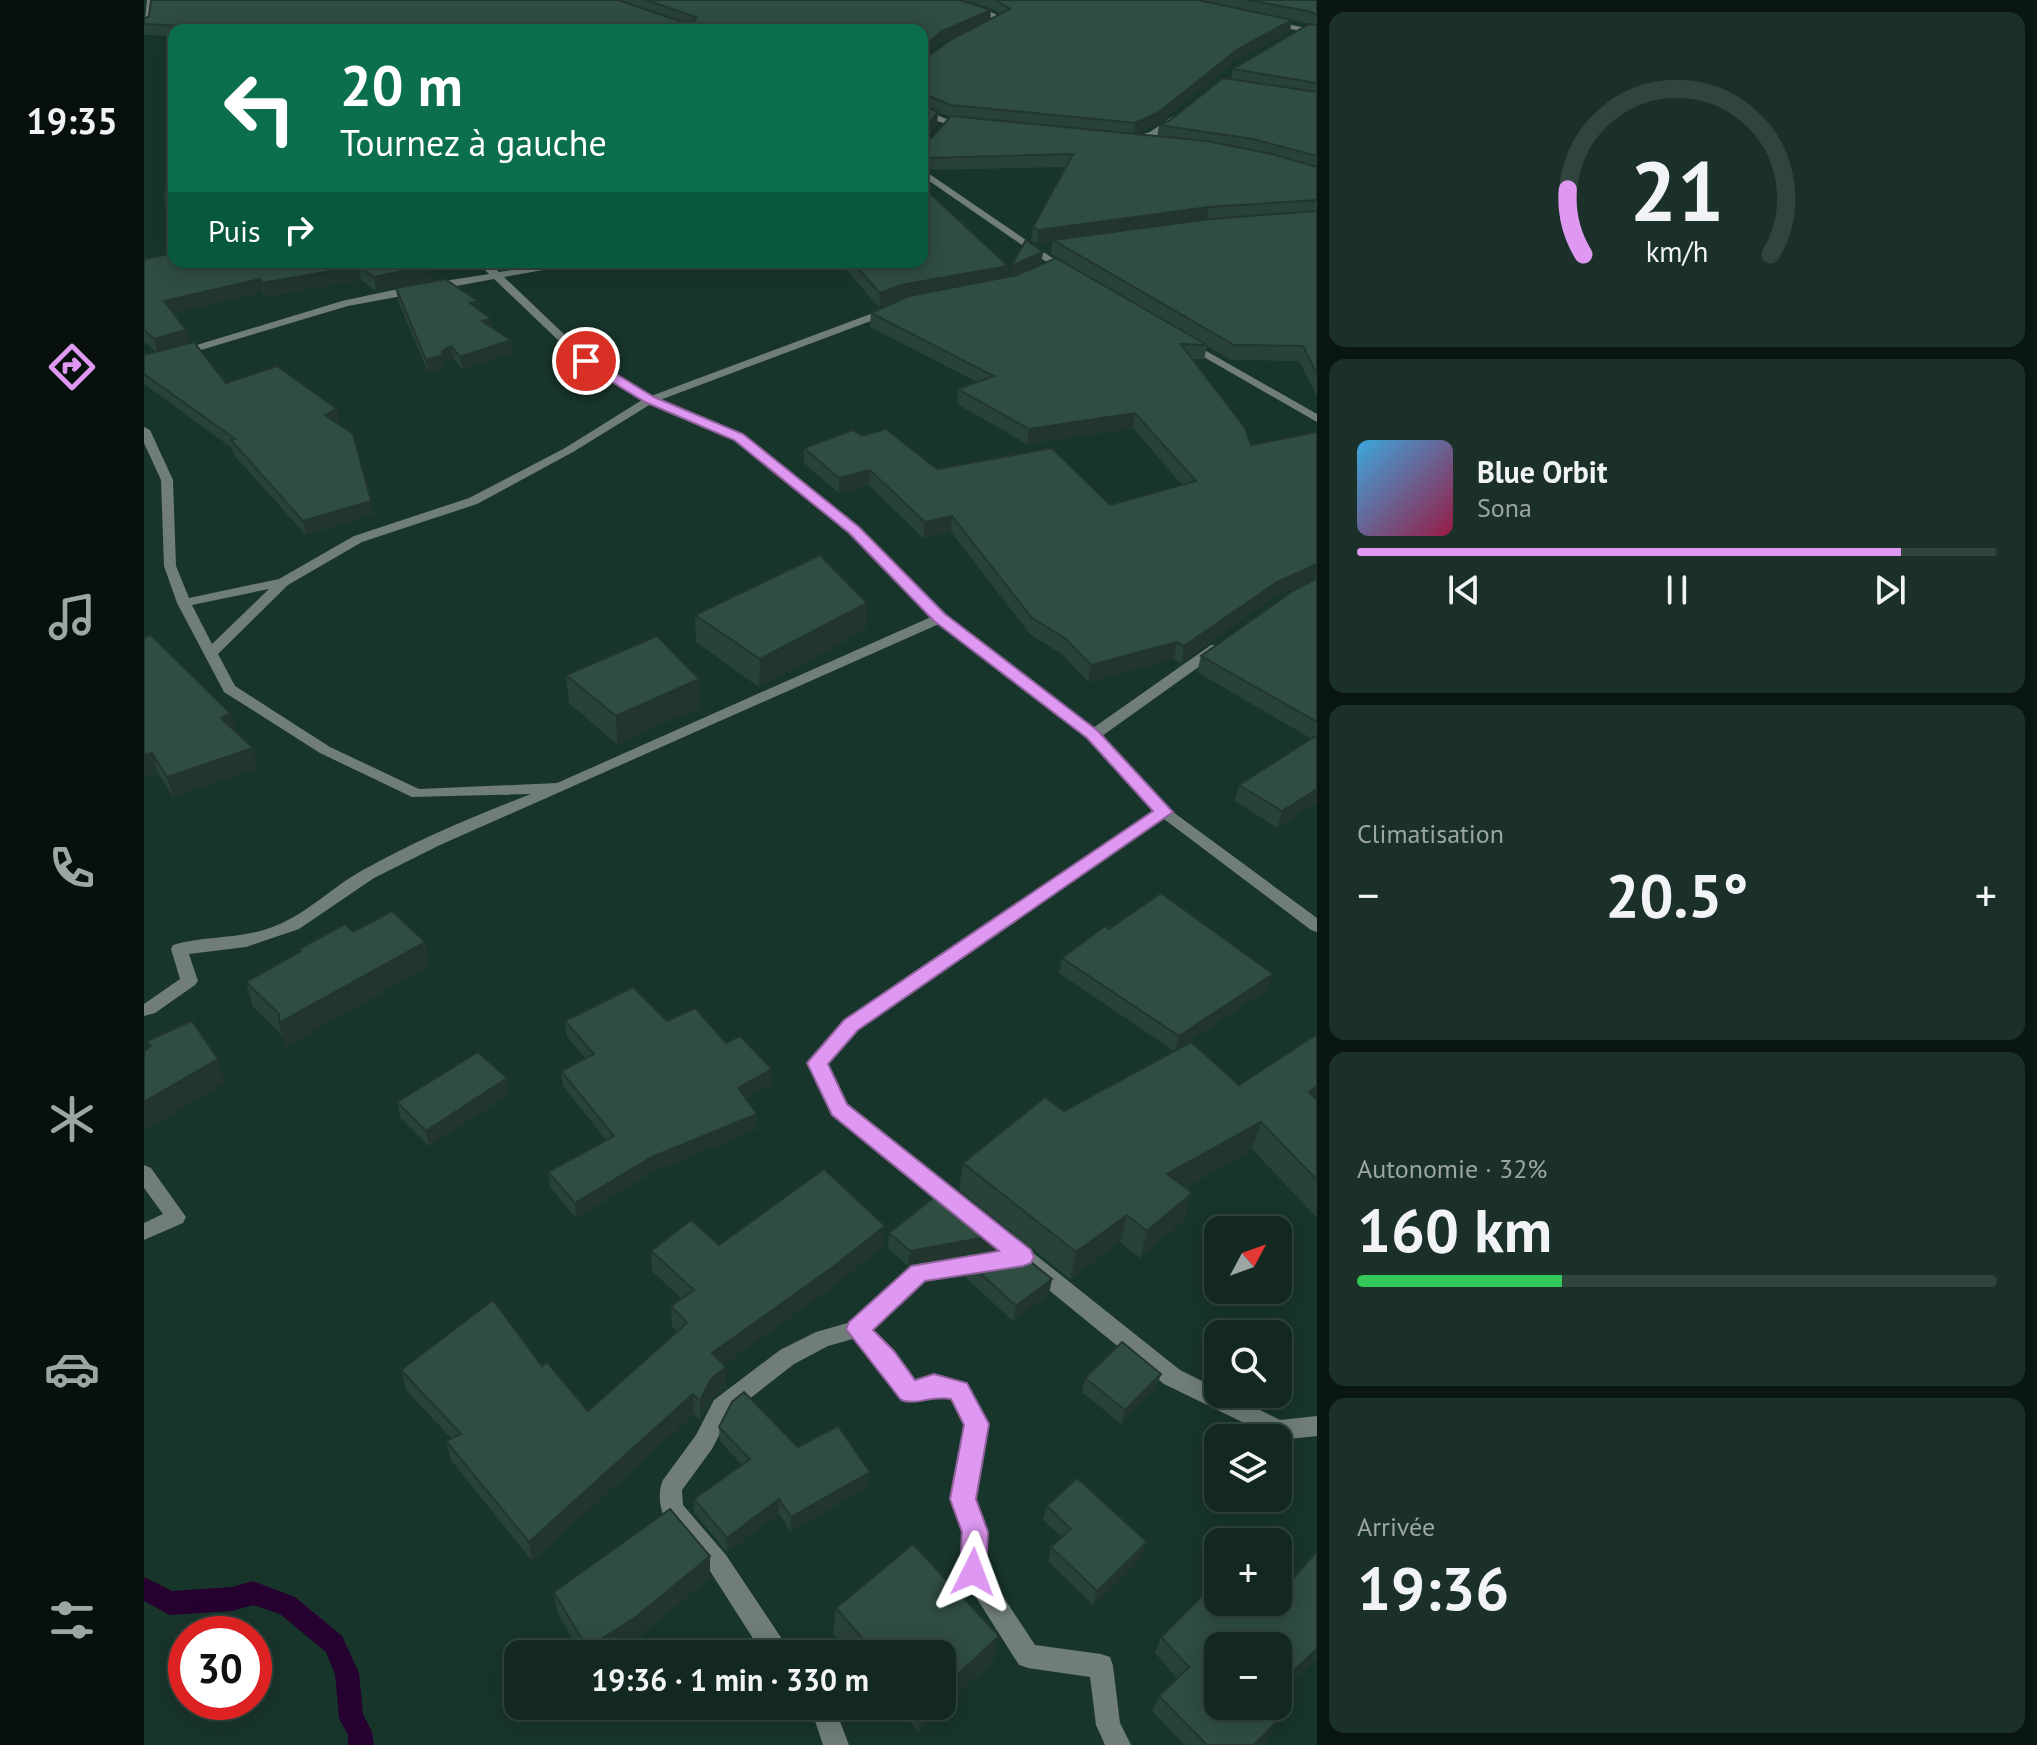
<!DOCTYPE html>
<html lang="fr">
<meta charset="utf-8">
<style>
:root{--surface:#122820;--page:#1b3029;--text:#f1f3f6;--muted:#9ca6a5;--line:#31443e;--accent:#de98f2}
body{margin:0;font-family:"PT Sans",sans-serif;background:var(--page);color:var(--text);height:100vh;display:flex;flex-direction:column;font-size:30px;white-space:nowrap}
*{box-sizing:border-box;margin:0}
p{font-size:26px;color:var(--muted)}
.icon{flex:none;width:44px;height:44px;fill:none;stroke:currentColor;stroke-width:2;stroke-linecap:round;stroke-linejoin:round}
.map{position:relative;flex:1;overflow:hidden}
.panel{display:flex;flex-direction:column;gap:12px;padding:12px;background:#0a1612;width:720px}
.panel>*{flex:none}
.guide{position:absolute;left:24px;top:24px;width:760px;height:244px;border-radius:16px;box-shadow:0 4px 20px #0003,0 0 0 2px var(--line);background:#0b6e4f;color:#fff;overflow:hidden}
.needle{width:52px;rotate:49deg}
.controls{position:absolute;left:1060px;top:1216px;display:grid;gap:16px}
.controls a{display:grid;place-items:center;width:88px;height:88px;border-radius:16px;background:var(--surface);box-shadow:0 4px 20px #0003,0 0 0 2px var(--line);font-size:40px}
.speed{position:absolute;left:24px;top:1616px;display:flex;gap:16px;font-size:40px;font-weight:700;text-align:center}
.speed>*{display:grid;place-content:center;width:104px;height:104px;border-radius:50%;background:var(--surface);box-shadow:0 4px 20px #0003,0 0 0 2px var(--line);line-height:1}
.speed .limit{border:12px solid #d22;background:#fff;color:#111}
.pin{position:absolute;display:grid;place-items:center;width:68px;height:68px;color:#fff;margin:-34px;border:4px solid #fff;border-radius:50%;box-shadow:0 2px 8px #0007}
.me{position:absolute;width:88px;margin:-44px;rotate:3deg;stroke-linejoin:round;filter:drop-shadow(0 0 6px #0008)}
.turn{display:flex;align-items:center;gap:28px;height:168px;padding:0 40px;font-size:36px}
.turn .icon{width:104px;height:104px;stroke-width:2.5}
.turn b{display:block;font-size:56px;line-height:68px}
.then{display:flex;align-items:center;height:76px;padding:0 40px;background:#0003;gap:16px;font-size:30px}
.big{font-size:60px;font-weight:800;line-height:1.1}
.panel .tile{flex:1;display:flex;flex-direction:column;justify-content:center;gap:12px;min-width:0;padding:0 28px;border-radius:16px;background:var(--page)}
.panel .dial{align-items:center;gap:0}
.dial svg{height:208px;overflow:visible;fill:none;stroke:var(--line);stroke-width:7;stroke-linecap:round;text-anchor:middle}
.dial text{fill:var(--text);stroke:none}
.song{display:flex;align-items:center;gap:24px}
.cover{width:96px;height:96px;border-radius:12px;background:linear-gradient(135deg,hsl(200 70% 55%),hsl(340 70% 35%))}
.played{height:8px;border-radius:4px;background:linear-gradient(90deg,var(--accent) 85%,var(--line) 85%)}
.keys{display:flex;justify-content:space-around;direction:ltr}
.heat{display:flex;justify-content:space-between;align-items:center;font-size:44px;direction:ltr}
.charge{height:12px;border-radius:6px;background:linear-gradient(90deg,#34c759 32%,var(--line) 0)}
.trip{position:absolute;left:360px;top:1640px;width:452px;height:80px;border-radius:16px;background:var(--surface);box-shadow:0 4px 20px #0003,0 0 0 2px var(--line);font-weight:800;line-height:80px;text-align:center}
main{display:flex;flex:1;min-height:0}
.dock{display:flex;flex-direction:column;width:144px;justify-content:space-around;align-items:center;background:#07100d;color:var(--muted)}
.dock .icon{width:56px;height:56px}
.dock .current{color:var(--accent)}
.dock b{font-size:36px;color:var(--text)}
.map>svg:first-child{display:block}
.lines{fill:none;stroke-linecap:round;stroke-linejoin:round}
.stream{fill:#26002f;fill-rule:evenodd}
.street{fill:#707d78;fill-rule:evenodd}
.wall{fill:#294239;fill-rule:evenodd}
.shaded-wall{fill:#22362e}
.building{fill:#304d42;stroke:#22362e;stroke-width:2}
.route{fill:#de98f2;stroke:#90639d;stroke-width:2}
</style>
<main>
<nav class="dock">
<b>19:35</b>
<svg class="icon current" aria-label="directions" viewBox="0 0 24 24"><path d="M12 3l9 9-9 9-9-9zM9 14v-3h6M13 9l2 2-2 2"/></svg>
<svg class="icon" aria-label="music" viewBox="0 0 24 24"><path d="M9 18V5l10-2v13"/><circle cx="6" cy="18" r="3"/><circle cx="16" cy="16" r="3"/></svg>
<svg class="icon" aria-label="phone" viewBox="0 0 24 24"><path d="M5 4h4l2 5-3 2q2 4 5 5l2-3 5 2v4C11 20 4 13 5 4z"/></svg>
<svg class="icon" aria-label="climate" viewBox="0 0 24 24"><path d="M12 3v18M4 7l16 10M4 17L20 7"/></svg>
<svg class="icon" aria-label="car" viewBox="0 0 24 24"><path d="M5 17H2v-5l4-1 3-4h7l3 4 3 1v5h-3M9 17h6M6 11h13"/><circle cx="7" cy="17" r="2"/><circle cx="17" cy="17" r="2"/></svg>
<svg class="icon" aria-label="filters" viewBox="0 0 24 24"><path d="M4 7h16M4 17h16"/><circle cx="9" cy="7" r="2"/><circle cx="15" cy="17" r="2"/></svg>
</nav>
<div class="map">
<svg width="1173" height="1745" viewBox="0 0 1173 1745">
<rect width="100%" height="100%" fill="#18352b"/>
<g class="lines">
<!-- stream -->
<polygon class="stream" points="0,1577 28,1591 88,1587 109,1581 151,1597 198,1636 215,1673 219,1714 228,1732 230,1745 204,1745 204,1735 195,1718 191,1674 182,1652 136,1614 109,1605 88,1611 26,1615 0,1601"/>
<!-- street -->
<g class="street">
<polygon points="3,0 9,0 4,27 0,29"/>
<path d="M790 0C811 0 845 7 862 21L843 29V25L853 21 846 17Z"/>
<polygon points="1127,21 1173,30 1173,34 1124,25"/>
<path d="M778 109 805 120 826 124C810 130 793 121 778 114Z"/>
<path d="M1028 117 1035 119C1022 131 999 148 981 140L1006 132Z"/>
<polygon points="778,169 926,270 926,274 920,274 778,176"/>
<path d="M333 262H344L355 272 421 262H444L360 277 446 359 507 396 740 309H748V313L516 400 598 435 714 527 801 615 949 728 1067 645H1077L1079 648 1077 651 958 736 1025 809 1173 918V932L1167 930 1020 819 713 1030 683 1064 702 1104 819 1197 822 1203 819 1209 812 1211 805 1209 688 1114 664 1063 701 1020 1011 811 944 738 795 624 296 845 230 878 155 929 102 947 45 954 54 981 51 985 11 1013 0 1016V1004L36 979 27 949 29 945C62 935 97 940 131 926 164 913 188 887 219 870 272 840 330 816 387 794L268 797 176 753 80 692 33 603 20 566 17 480 0 443V427L6 430 29 480 32 566 45 598 135 579 210 536 325 498 421 448 498 400 438 363 350 279 204 306 0 367V361L198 301 268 286 345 274ZM507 404 590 439 706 533 787 617 413 783 275 789 186 747 91 686 74 654 144 585 218 542 333 504 429 452ZM125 589 68 644 48 605Z"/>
<polygon points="1043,340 1173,414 1173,422 1039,345 1038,343"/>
<polygon points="0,1165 7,1168 42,1217 39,1223 0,1240 0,1223 19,1214 0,1188"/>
<polygon points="837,1215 844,1217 1036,1370 1074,1389 1074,1394 1084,1394 1136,1420 1173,1416 1173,1436 1135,1440 1020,1384 830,1229 827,1223 830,1217"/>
<path d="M842 1255 849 1257 852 1263 849 1269 780 1280 727 1329 749 1352 771 1381 790 1375 823 1383 844 1424 830 1499 842 1532 841 1569 891 1645 957 1654 966 1657 969 1666 976 1723 987 1745H961L952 1725 946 1677 884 1668 875 1665 821 1580 817 1572 820 1532 808 1499 822 1425 808 1398 790 1395 766 1402 758 1399 735 1366 709 1339 684 1346 650 1364 586 1414 568 1449 538 1490 539 1505 582 1555 648 1654H619L617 1651 566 1571 520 1517C515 1505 514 1491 519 1480L552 1435 570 1400 636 1350 672 1332 707 1322 768 1266Z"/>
<polygon points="666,1706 690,1706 705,1745 679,1745"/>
</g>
</g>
<!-- wall -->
<g class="wall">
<path d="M7 0H1173V396L1155 361 1087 360 1063 346 1060 359H1048L1107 445 1173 432V802L1133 828 1091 801 1095 785 1168 739 1053 672 1057 656 1170 579 1129 598 1037 663 1030 659 944 682 919 655 886 634 807 532 779 538 725 485 695 493 660 463V448L718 436 793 469 966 505 1038 485 989 428 883 444 813 404 814 389 833 382 726 327 727 313 759 299 735 307 695 262H778L864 266 863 277 866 276 867 266 899 252 897 264 872 275 1004 311 907 254 908 242 893 244 887 240 889 227 922 167 785 170 778 166V146L779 147 806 117 794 112 793 124 778 143V30H30V36L0 35V19L5 16ZM820 1 828 2 848 9 856 14 846 19ZM1138 18 1167 24 1089 69 1087 80 1025 121 1015 125 1013 137 991 134 1013 124 1092 61 1146 31ZM831 27 779 60 778 59 797 42Z"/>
<polygon points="30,177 30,205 22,206 19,193"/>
<polygon points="0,259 285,262 287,280 232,291 217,280 121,297 119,292 30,313 42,330 45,343 82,383 195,422 192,423 227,501 229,514 162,535 89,454 88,448 0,384 0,355 12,352 0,341"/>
<polygon points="252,288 334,301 335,310 347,319 348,328 367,340 369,353 318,369 309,358 299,364 300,368 284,372 254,301"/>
<polygon points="723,603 721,630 615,687 552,642 551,615"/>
<polygon points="7,635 92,732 114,768 29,797 14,773 0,778"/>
<polygon points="422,675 556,707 473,744 425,703"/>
<polygon points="965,929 1129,974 1124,989 1036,1048 1095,1085 1173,1034 1173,1218 1108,1149 1041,1188 1048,1193 1040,1220 996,1258 976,1242 926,1279 815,1190 819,1163 920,1111 1030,1051 915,973 918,958"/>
<polygon points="209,932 285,966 141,1047 138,1035 109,1007 102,982 156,952 155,949"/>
<polygon points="421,1021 523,1021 582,1043 628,1084 602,1099 613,1129 509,1172 432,1218 406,1187 404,1172 462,1140 419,1086 417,1071 442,1059 423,1037"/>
<polygon points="365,1094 285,1146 256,1117 253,1102"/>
<polygon points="745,1233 851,1250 764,1266 744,1248"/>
<polygon points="575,1245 739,1246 687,1288 579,1365 582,1367 582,1387 567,1399 556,1420 550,1414 388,1561 307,1460 302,1441 307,1438 262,1390 257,1370 398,1366 444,1411 533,1332 528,1326 527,1306 538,1299 508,1271 507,1251"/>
<polygon points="824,1262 905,1294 869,1321 821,1277"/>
<polygon points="1017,1374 1012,1388 977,1424 938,1392 941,1378"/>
<polygon points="575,1427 654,1447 725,1487 646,1531 635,1513 583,1552 550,1513 550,1499 598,1465 576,1441"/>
<polygon points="903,1506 998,1556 949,1605 904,1561 907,1547 918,1537 899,1520"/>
<polygon points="566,1556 566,1577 495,1637 468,1654 437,1654 413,1612 410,1592"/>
<polygon points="692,1608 855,1636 849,1661 774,1731 752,1706 798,1706 798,1654 707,1654 689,1634"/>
<polygon points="1017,1637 1118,1708 1132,1722 1124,1738 1117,1745 1041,1745 1008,1711 1015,1696 1033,1678 1011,1653"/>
</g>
<!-- shaded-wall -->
<g class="shaded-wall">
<polygon points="847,10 846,21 797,42 778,59 778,48 798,31"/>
<polygon points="1148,20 1146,31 1092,61 1013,124 990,135 991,123 1094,49"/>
<polygon points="794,112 793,124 778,143 778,132"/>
<polygon points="1065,207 1063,220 909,240 908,242 893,244 894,230"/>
<polygon points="899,252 897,264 866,278 867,266"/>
<polygon points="215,266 217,280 121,297 118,283"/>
<polygon points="285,266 287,280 232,291 230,277"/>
<polygon points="864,266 862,279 756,299 735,307 736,293 757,285"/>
<polygon points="116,279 119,292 23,315 20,301"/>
<polygon points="334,301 335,314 326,303"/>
<polygon points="347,319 348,331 338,321"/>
<polygon points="42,330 46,344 14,354 10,339"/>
<polygon points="367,340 369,353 318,369 316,357"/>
<polygon points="307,346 309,358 299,364 300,368 284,372 282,360"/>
<polygon points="193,409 195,422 183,428 181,415"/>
<polygon points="991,413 989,428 883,444 885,429"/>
<polygon points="726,470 725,485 695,493 695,478"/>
<polygon points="227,501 229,514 162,535 159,521"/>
<polygon points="808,516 807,532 779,538 781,522"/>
<polygon points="1173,564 1173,578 1129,598 1037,663 1040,646 1133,582"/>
<polygon points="723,603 721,630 615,687 616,659"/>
<polygon points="1033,642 1030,659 944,682 947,665"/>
<polygon points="555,679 556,707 473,744 472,716"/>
<polygon points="87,714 92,733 77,718"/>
<polygon points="109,748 114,768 29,797 23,777"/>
<polygon points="8,753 14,773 0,778 0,755"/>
<polygon points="1173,789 1173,802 1133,828 1138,811"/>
<polygon points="281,942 285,966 141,1047 135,1023"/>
<polygon points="1129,974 1124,989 1031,1051 1035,1036"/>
<polygon points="74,1059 81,1083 0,1131 0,1102"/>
<polygon points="628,1069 628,1084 594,1103 594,1088"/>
<polygon points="363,1078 365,1094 285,1146 282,1131"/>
<polygon points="1173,1086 1173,1107 1165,1092"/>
<polygon points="613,1114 613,1129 509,1172 432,1218 431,1203 508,1157"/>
<polygon points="1117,1122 1108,1149 1016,1202 1023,1174"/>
<polygon points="1048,1193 1040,1220 996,1258 1003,1231"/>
<polygon points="983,1215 976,1242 926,1279 932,1252"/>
<polygon points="741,1226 739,1246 687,1288 568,1373 568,1353"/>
<polygon points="853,1235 851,1250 764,1266 766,1251"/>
<polygon points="908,1279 905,1294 869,1321 872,1306"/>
<polygon points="582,1367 582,1387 567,1399 556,1420 556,1401 567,1379"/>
<polygon points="1017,1374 1012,1388 977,1424 981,1410"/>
<polygon points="549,1394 550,1414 388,1561 385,1542"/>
<polygon points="726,1472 725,1487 646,1531 647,1517"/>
<polygon points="635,1499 635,1513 583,1552 583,1538"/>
<polygon points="1003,1542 998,1556 949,1605 953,1591"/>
<polygon points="566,1556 566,1577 495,1637 468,1654 444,1654 443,1648"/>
<polygon points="855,1636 849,1661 774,1731 779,1706 798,1706 798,1689"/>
<polygon points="1173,1649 1173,1658 1134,1694 1134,1685"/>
<polygon points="1132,1722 1124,1738 1117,1745 1110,1745"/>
</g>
<!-- building -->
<g class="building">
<polygon points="7,0 474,0 538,22 550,22 552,17 502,0 816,0 847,10 798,31 778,48 778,30 111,30 0,24 0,19 5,16"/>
<polygon points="852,0 1054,0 1148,20 1094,49 1015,112 991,123 807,105 780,94 778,96 778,57 779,60 808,39 866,9"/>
<polygon points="1104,0 1173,0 1173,16 1168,12"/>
<polygon points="1165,24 1173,25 1173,83 1089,69"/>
<polygon points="1079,78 1173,92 1173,156 1109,139 1015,125 1025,121"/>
<polygon points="778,105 794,112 778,132"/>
<polygon points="807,116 1063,141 1128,154 1173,167 1173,200 1065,207 894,230 889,227 929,154 786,158 779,153 778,154 778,146 779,147"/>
<polygon points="30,177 30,192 19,193"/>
<polygon points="778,186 864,266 757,285 736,293 708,262 778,262"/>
<polygon points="1173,211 1173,374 1159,346 1090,345 909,240 1066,219"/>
<polygon points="882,240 899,252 867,266"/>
<polygon points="30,253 30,262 285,262 285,266 230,277 215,266 118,283 116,279 20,301 42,330 10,339 0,330 0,259"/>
<polygon points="912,258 1063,345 1037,344 1101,428 1107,445 1173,432 1173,564 1133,582 1040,646 1033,642 947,665 922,639 888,618 808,516 781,522 726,470 695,478 660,448 709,430 718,436 742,429 793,469 908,448 966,505 1052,481 991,413 885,429 814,389 850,376 727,313 765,296 873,275"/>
<polygon points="301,279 334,301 326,303 347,319 338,321 367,340 316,357 307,346 298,351 298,355 282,360 252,288"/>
<polygon points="50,342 82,383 133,366 193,409 181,415 209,434 227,501 159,521 87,440 91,439 0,374 0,355"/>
<polygon points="676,555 723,603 616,659 551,615"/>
<polygon points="1173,578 1173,722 1057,656 1147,592"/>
<polygon points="7,635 87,714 77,718 109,748 23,777 8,753 0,755 0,638"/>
<polygon points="513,636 555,679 472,716 422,675"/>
<polygon points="1173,735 1173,789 1138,811 1095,785"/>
<polygon points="1017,893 1129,974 1035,1036 918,958 961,926 965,929"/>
<polygon points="248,911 281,942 135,1023 135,1014 102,982 157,951 155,949 201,924 209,932"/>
<polygon points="489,987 523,1021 551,1008 582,1043 596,1036 628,1069 594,1088 613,1114 508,1157 431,1203 404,1172 470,1136 417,1071 450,1054 421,1021"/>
<polygon points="48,1021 74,1059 0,1102 0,1051 7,1046 3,1041"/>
<polygon points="1173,1034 1173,1086 1165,1092 1173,1100 1173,1180 1117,1122 1023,1174 1048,1193 1003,1231 983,1215 932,1252 819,1163 901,1097 920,1111 1047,1042 1095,1085"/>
<polygon points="334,1052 363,1078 282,1131 253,1102"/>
<polygon points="680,1169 741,1226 689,1267 568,1353 582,1367 567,1379 556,1401 549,1394 385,1542 302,1441 317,1434 257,1370 349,1300 398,1366 403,1362 444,1411 543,1323 527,1306 550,1290 507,1251 547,1220 575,1245"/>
<polygon points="798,1191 853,1235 766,1251 745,1233"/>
<polygon points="877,1254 908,1279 872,1306 824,1262"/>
<polygon points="978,1342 1017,1374 981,1410 941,1378"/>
<polygon points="600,1392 654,1447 694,1426 726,1472 647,1517 635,1499 583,1538 550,1499 606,1459 575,1427 588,1402"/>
<polygon points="933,1478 1003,1542 953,1591 907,1547 927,1529 903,1506"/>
<polygon points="526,1509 566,1556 493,1616 443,1648 410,1592"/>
<polygon points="769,1544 855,1636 798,1689 798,1654 732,1654 692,1608"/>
<polygon points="1173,1551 1173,1649 1134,1685 1134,1646 1074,1646 1074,1706 1116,1706 1132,1722 1110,1745 1063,1745 1015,1696 1045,1667 1017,1637 1074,1580 1074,1602 1134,1602 1134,1571 1146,1582"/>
</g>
<!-- route -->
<path class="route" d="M437 358H446L510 397 599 434 715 527 801 614 954 731 1029 812 714 1030 684 1064 703 1104 887 1250 890 1257 887 1263 879 1266 781 1281 729 1330 750 1351 771 1380 790 1374 823 1383 845 1424 832 1499 844 1532 842 1572 838 1581 829 1585 820 1581 816 1572 818 1532 806 1499 820 1425 807 1399C786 1395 773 1406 757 1400L702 1329 705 1322 767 1266 855 1251 688 1115 663 1063 700 1020 1009 811 943 738 790 621 705 533 590 440 501 402 437 363Z"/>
</svg>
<div class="controls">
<a><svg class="needle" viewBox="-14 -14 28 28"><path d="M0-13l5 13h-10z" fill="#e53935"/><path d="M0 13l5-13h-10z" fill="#9ca6a5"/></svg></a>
<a><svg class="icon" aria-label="search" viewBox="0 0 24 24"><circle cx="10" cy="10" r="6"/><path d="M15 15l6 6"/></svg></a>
<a><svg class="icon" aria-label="layers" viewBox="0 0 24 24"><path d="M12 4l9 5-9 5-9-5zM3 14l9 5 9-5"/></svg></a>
<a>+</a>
<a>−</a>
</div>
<div class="speed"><div class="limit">30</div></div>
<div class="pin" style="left:442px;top:361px;background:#d93025"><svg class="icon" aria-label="arrive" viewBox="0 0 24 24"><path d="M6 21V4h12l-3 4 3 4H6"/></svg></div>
<svg class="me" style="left:829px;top:1572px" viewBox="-20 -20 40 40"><path d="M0-17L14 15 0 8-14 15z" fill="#de98f2" stroke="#fff" stroke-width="4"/></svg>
<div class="trip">19:36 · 1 min · 330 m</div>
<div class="guide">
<div class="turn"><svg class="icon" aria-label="left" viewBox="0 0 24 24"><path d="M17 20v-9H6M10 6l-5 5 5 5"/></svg><div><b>20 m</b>Tournez à gauche</div></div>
<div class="then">Puis<svg class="icon" aria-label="right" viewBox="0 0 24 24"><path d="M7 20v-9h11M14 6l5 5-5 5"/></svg></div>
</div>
</div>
<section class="panel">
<div class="tile dial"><svg viewBox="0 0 100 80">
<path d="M14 69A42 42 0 1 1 86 69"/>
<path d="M14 69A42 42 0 0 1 8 44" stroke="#de98f2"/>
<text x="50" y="56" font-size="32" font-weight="700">21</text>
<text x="50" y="72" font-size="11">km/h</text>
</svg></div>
<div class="tile">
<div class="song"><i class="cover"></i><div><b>Blue Orbit</b><p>Sona</p></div></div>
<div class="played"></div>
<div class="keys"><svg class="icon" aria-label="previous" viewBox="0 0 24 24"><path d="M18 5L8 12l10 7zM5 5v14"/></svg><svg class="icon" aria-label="pause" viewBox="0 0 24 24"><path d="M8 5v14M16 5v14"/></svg><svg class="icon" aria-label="next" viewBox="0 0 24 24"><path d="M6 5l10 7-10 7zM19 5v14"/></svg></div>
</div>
<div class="tile"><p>Climatisation</p>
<div class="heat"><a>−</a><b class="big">20.5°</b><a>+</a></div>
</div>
<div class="tile"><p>Autonomie · 32%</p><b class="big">160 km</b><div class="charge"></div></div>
<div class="tile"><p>Arrivée</p><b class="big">19:36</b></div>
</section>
</main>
